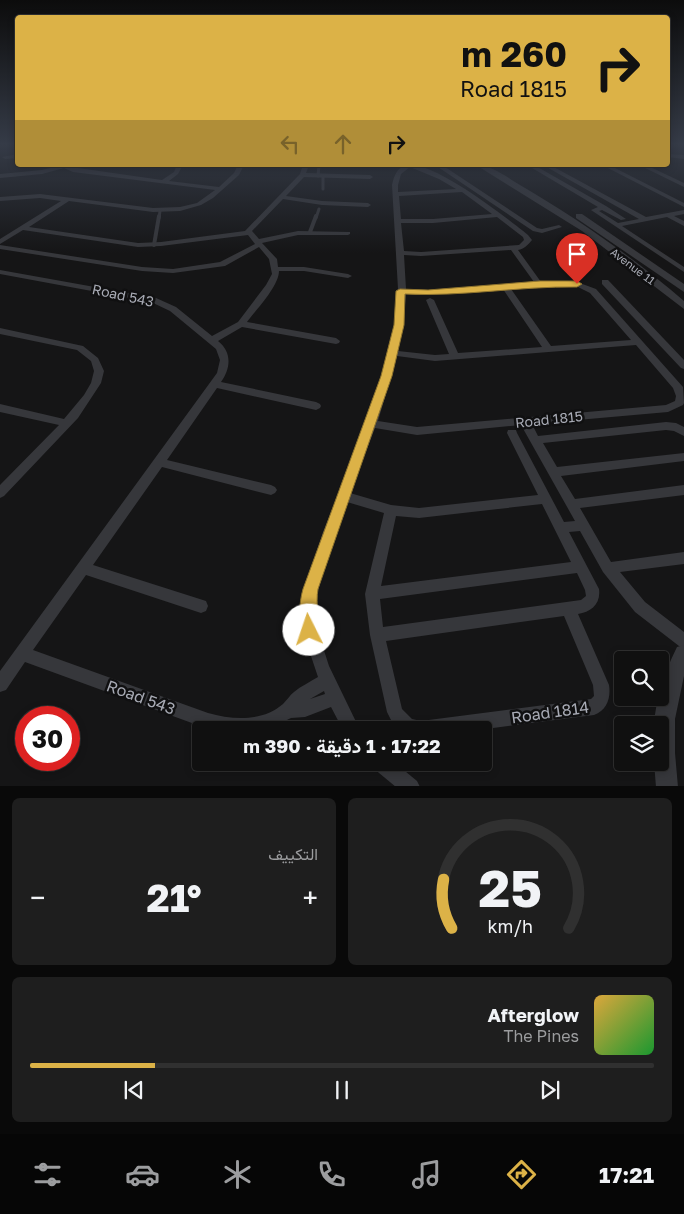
<!DOCTYPE html>
<html lang="ar">
<meta charset="utf-8">
<style>
:root{--surface:#101010;--page:#1e1e1e;--text:#f1f3f6;--muted:#9c9d9f;--line:#303030;--accent:#dcb247}
body{margin:0;font-family:"Golos Text",Vazirmatn,sans-serif;background:var(--page);color:var(--text);direction:rtl;height:100vh;display:flex;flex-direction:column;font-size:19px;white-space:nowrap}
*{box-sizing:border-box;margin:0}
p{font-size:16px;color:var(--muted)}
.icon{flex:none;width:28px;height:28px;fill:none;stroke:currentColor;stroke-width:2;stroke-linecap:round;stroke-linejoin:round}
.map{position:relative;height:786px;overflow:hidden;direction:ltr}
.panel{display:flex;flex-direction:column;gap:12px;padding:12px;background:#090909;flex:1}
.panel>*{flex:none}
.top-card{position:absolute;left:15px;top:15px;width:655px;height:152px;border-radius:5px;box-shadow:0 2px 8px #0003,0 0 0 1px var(--line);direction:rtl;background:#dcb247;color:#111;overflow:hidden}
.buttons{position:absolute;left:614px;top:651px;display:grid;gap:10px}
.buttons a{display:grid;place-items:center;width:55px;height:55px;border-radius:5px;background:var(--surface);box-shadow:0 2px 8px #0003,0 0 0 1px var(--line);font-size:25px}
.speed{position:absolute;left:15px;top:706px;display:flex;gap:10px;font-size:25px;font-weight:700;text-align:center}
.speed>*{display:grid;place-content:center;width:65px;height:65px;border-radius:50%;background:var(--surface);box-shadow:0 2px 8px #0003,0 0 0 1px var(--line);line-height:1}
.speed .limit{border:8px solid #d22;background:#fff;color:#111}
.pin{position:absolute;display:grid;place-items:center;width:42px;height:42px;color:#fff;margin:-51px -21px;border-radius:50% 50% 50% 0;rotate:-45deg;box-shadow:0 0 5px #0007}
.pin .icon{rotate:45deg}
.me{position:absolute;width:55px;margin:-28px;rotate:356deg;stroke-linejoin:round;filter:drop-shadow(0 0 4px #0008)}
.turn{display:flex;align-items:center;gap:18px;height:105px;padding:0 20px;font-size:22px}
.turn .icon{width:65px;height:65px;stroke-width:2.5}
.turn b{display:block;font-size:35px;line-height:42px}
.lanes{display:flex;align-items:center;height:48px;padding:0 20px;background:#0003;justify-content:center;gap:25px;direction:ltr}
.lanes .off{opacity:.35}
.big{font-size:38px;font-weight:700;line-height:1.1}
.panel .card{flex:1;display:flex;flex-direction:column;justify-content:center;gap:8px;min-width:0;padding:0 18px;border-radius:8px;background:var(--page)}
.panel .dial{align-items:center;gap:0}
.dial svg{height:130px;overflow:visible;fill:none;stroke:var(--line);stroke-width:7;stroke-linecap:round;text-anchor:middle}
.dial text{fill:var(--text);stroke:none}
.song{display:flex;align-items:center;gap:15px}
.cover{width:60px;height:60px;border-radius:8px;background:linear-gradient(135deg,hsl(40 70% 55%),hsl(130 70% 35%))}
.played{height:5px;border-radius:2px;background:linear-gradient(90deg,var(--accent) 20%,var(--line) 20%)}
.keys{display:flex;justify-content:space-around;direction:ltr}
.heat{display:flex;justify-content:space-between;align-items:center;font-size:28px;direction:ltr}
.panel .tiles{flex:1;display:grid;gap:12px;grid-template-columns:1fr 1fr}
.card:last-child{grid-column:span 2}
.trip{position:absolute;left:192px;top:721px;width:300px;height:50px;border-radius:5px;background:var(--surface);box-shadow:0 2px 8px #0003,0 0 0 1px var(--line);font-weight:700;line-height:50px;text-align:center;direction:rtl}
.tabs{display:flex;height:80px;justify-content:space-around;align-items:center;background:#060606;color:var(--muted)}
.tabs .icon{width:35px;height:35px}
.tabs .active{color:var(--accent)}
.tabs b{font-size:22px;color:var(--text)}
.map>svg:first-child{display:block}
.lines{fill:none;stroke-linecap:round;stroke-linejoin:round}
.service-far1{stroke:#36373b;stroke-width:3}
.service{stroke:#36373b;stroke-width:4}
.minor{fill:#36373b;fill-rule:evenodd}
.tertiary{fill:#36373b;fill-rule:evenodd}
.route{fill:#dcb247;stroke:#8f742e}
.labels{text-anchor:middle;dominant-baseline:central;stroke-width:5;stroke-linejoin:round;paint-order:stroke}
.far-street-label{font-size:11px;fill:#a8abb5;stroke:#101011}
.street-label{font-size:14px;fill:#a8abb5;stroke:#101011}
.near-street-label{font-size:16px;fill:#a8abb5;stroke:#101011}
</style>
<div class="map">
<svg width="684" height="787" viewBox="0 0 684 787">
<rect width="100%" height="100%" fill="#151516"/>
<g class="lines">
<!-- service-far1 -->
<g class="service-far1">
<polyline points="318,176 319,165"/>
<polyline points="323,177 323,189"/>
<polyline points="159,218 160,211"/>
<polyline points="316,218 319,209"/>
</g>
<!-- service -->
<g class="service">
<polyline points="310,232 316,216"/>
<polyline points="154,245 159,216"/>
</g>
<!-- minor -->
<g class="minor">
<polygon points="18,154 18,158 5,159 2,157"/>
<polygon points="668,154 684,155 684,159 668,157"/>
<path d="M57 165 162 180 174 172 177 165H183L178 174 169 181 219 187 234 173 238 165H244L239 175 213 198 201 205 180 211 153 212 69 201 29 227 138 243 161 242 245 231 300 174 303 165H309L306 173 370 175 373 177 370 179 304 177 286 196 322 201 368 203 371 205 368 207 322 205 283 199 252 231 259 239 298 231 350 232V234L348 235H298L262 243 277 259 278 267H304L348 274 352 276 348 278 304 271H279C279 286 256 310 247 322L336 338 340 341 339 343 336 344 242 327 218 341C232 352 231 368 221 382L316 402 320 404 321 406 320 408 316 410 217 388 167 460 271 485 275 487 277 490 275 493 271 495 162 467 93 565 206 601 208 606 206 611 201 613 86 575 33 650 208 713C233 720 262 722 283 704 287 700 290 695 294 692 301 686 310 682 318 677L304 635 301 601 323 532 364 430 366 425 365 423 367 420C383 378 395 338 398 293L396 291 398 289 392 185C394 176 397 167 407 165 433 160 507 218 528 235L532 240C528 245 524 249 518 250L541 282H577L596 289 683 387 684 403 683 405 668 412 532 424 538 436 666 422 676 423 684 427V436L674 431 666 430 543 443 557 467 684 453V461L561 476 575 499 684 485V495L580 508 611 562 684 552V564L620 572 645 602 684 632V648L679 646 635 612 603 572 580 531 569 532 599 589C601 604 591 612 578 614L609 685C611 698 607 710 594 715L478 730H399L392 722 387 712 370 635 365 594 384 513 347 502 325 566 315 601 316 618 319 635 329 666 360 730H343L331 707 305 717 291 718 266 730H211L25 662 6 690 0 692V671L217 373 220 360 216 349 170 311 151 302 0 274V270L156 298 176 307 212 336 238 322 266 285 272 274 269 259 259 247 225 266 173 273 142 271 0 249V245L142 267 173 269 220 262 255 244 248 235 161 246 138 247 23 230 0 244V239L61 201 40 198 0 201V197L40 194 153 208 180 207 197 203 215 190 73 172 64 168 42 174 0 178V174L42 170 58 166ZM410 167 439 179 456 189 398 192V185L401 174ZM462 192 492 214 433 219H401L399 196ZM497 217 523 237 524 240 519 245 421 252 404 251 401 223H433ZM511 250 534 282 428 291 406 289 404 255 421 256ZM539 286H576L590 293 631 340 551 346 511 289ZM503 289 542 347 458 353 434 300 430 298 426 300 449 354 435 355 398 351 403 326 406 294 428 295ZM636 345 673 388 676 396 675 401 666 405 417 427 378 421 397 356 435 361ZM521 425 575 521 564 522 517 433 516 430H508L507 433 538 495 419 508 391 505 350 493 375 428 417 435ZM542 504 571 562 381 586 396 516 419 518ZM577 573 585 590 586 596 581 600 383 627 380 599ZM564 616 593 685 594 696 591 699 421 721 412 719 402 709 386 641ZM324 691 325 694 310 699Z"/>
<polygon points="435,165 442,165 537,228 542,229 559,225 562,227 542,233 533,231"/>
<polygon points="527,165 534,165 606,206 626,219 621,220 602,210 599,211 618,223 639,219 543,165 550,165 646,217 684,210 684,214 674,216 684,221 684,226 667,217 622,226 684,267 684,272 591,210 598,207"/>
<polygon points="602,165 609,165 684,203 684,207"/>
<polygon points="639,165 646,165 684,183 684,187"/>
<polygon points="602,280 608,280 684,360 684,369 681,368 602,284"/>
<polygon points="0,328 83,346 98,358 104,371 101,383 78,418 4,496 0,498 0,485 59,425 0,412 0,404 64,419 84,395 91,383 94,371 91,361 77,350 0,334"/>
<polygon points="371,762 394,762 417,781 420,787 396,787 373,768"/>
</g>
<!-- tertiary -->
<g class="tertiary">
<path d="M476 165C491 165 507 177 520 185 578 219 633 257 684 301V309L582 231Z"/>
<polygon points="576,214 582,214 684,284 684,292 576,218"/>
<path d="M684 645V676L675 719V753L678 787H656L654 762H660V725H654C656 697 664 673 677 647Z"/>
</g>
</g>
<!-- sky -->
<linearGradient id="sky" x2="0" y2="1"><stop stop-color="#0c0c0c"/><stop offset="0.57" stop-color="#353b47"/><stop offset="1" stop-color="#353b47" stop-opacity="0"/></linearGradient>
<rect width="684" height="253" fill="url(#sky)"/>
<!-- route -->
<path class="route" d="M540 281H577L582 284 577 287C520 286 462 297 405 294L404 325 392 376 318 589C315 604 321 622 315 635L309 638 303 635C298 622 299 603 303 589L381 376 394 325 396 291 400 289 428 290Z"/>
<g class="labels">
<!-- far-street labels -->
<g class="far-street-label">
<text transform="translate(633 266) rotate(37)">Avenue 11</text>
</g>
<!-- street labels -->
<g class="street-label">
<text transform="translate(123 295) rotate(12)">Road 543</text>
<text transform="translate(549 419) rotate(-6)">Road 1815</text>
</g>
<!-- near-street labels -->
<g class="near-street-label">
<text transform="translate(141 697) rotate(20)">Road 543</text>
<text transform="translate(550 712) rotate(-8)">Road 1814</text>
</g>
</g>
</svg>
<div class="buttons">
<a><svg class="icon" aria-label="search" viewBox="0 0 24 24"><circle cx="10" cy="10" r="6"/><path d="M15 15l6 6"/></svg></a>
<a><svg class="icon" aria-label="layers" viewBox="0 0 24 24"><path d="M12 4l9 5-9 5-9-5zM3 14l9 5 9-5"/></svg></a>
</div>
<div class="speed"><div class="limit">30</div></div>
<div class="pin" style="left:577px;top:284px;background:#d93025"><svg class="icon" aria-label="arrive" viewBox="0 0 24 24"><path d="M6 21V4h12l-3 4 3 4H6"/></svg></div>
<svg class="me" style="left:309px;top:630px" viewBox="-20 -20 40 40"><circle r="19" fill="#fff"/><path d="M0-13L10 11 0 6-10 11z" fill="#dcb247"/></svg>
<div class="trip">17:22 · 1 دقيقة · 390 m</div>
<div class="top-card">
<div class="turn"><svg class="icon" aria-label="right" viewBox="0 0 24 24"><path d="M7 20v-9h11M14 6l5 5-5 5"/></svg><div><b>260 m</b>Road 1815</div></div>
<div class="lanes"><svg class="icon off" aria-label="left" viewBox="0 0 24 24"><path d="M17 20v-9H6M10 6l-5 5 5 5"/></svg><svg class="icon off" aria-label="ahead" viewBox="0 0 24 24"><path d="M12 20V5M6 11l6-6 6 6"/></svg><svg class="icon" aria-label="right" viewBox="0 0 24 24"><path d="M7 20v-9h11M14 6l5 5-5 5"/></svg></div>
</div>
</div>
<section class="panel">
<div class="tiles">
<div class="card dial"><svg viewBox="0 0 100 80">
<path d="M14 69A42 42 0 1 1 86 69"/>
<path d="M14 69A42 42 0 0 1 9 39" stroke="#dcb247"/>
<text x="50" y="56" font-size="32" font-weight="700">25</text>
<text x="50" y="72" font-size="11">km/h</text>
</svg></div>
<div class="card"><p>التكييف</p>
<div class="heat"><a>−</a><b class="big">21°</b><a>+</a></div>
</div>
<div class="card">
<div class="song"><i class="cover"></i><div><b>Afterglow</b><p>The Pines</p></div></div>
<div class="played"></div>
<div class="keys"><svg class="icon" aria-label="previous" viewBox="0 0 24 24"><path d="M18 5L8 12l10 7zM5 5v14"/></svg><svg class="icon" aria-label="pause" viewBox="0 0 24 24"><path d="M8 5v14M16 5v14"/></svg><svg class="icon" aria-label="next" viewBox="0 0 24 24"><path d="M6 5l10 7-10 7zM19 5v14"/></svg></div>
</div>
</div>
</section>
<nav class="tabs">
<b>17:21</b>
<svg class="icon active" aria-label="directions" viewBox="0 0 24 24"><path d="M12 3l9 9-9 9-9-9zM9 14v-3h6M13 9l2 2-2 2"/></svg>
<svg class="icon" aria-label="music" viewBox="0 0 24 24"><path d="M9 18V5l10-2v13"/><circle cx="6" cy="18" r="3"/><circle cx="16" cy="16" r="3"/></svg>
<svg class="icon" aria-label="phone" viewBox="0 0 24 24"><path d="M5 4h4l2 5-3 2q2 4 5 5l2-3 5 2v4C11 20 4 13 5 4z"/></svg>
<svg class="icon" aria-label="climate" viewBox="0 0 24 24"><path d="M12 3v18M4 7l16 10M4 17L20 7"/></svg>
<svg class="icon" aria-label="car" viewBox="0 0 24 24"><path d="M5 17H2v-5l4-1 3-4h7l3 4 3 1v5h-3M9 17h6M6 11h13"/><circle cx="7" cy="17" r="2"/><circle cx="17" cy="17" r="2"/></svg>
<svg class="icon" aria-label="filters" viewBox="0 0 24 24"><path d="M4 7h16M4 17h16"/><circle cx="9" cy="7" r="2"/><circle cx="15" cy="17" r="2"/></svg>
</nav>
